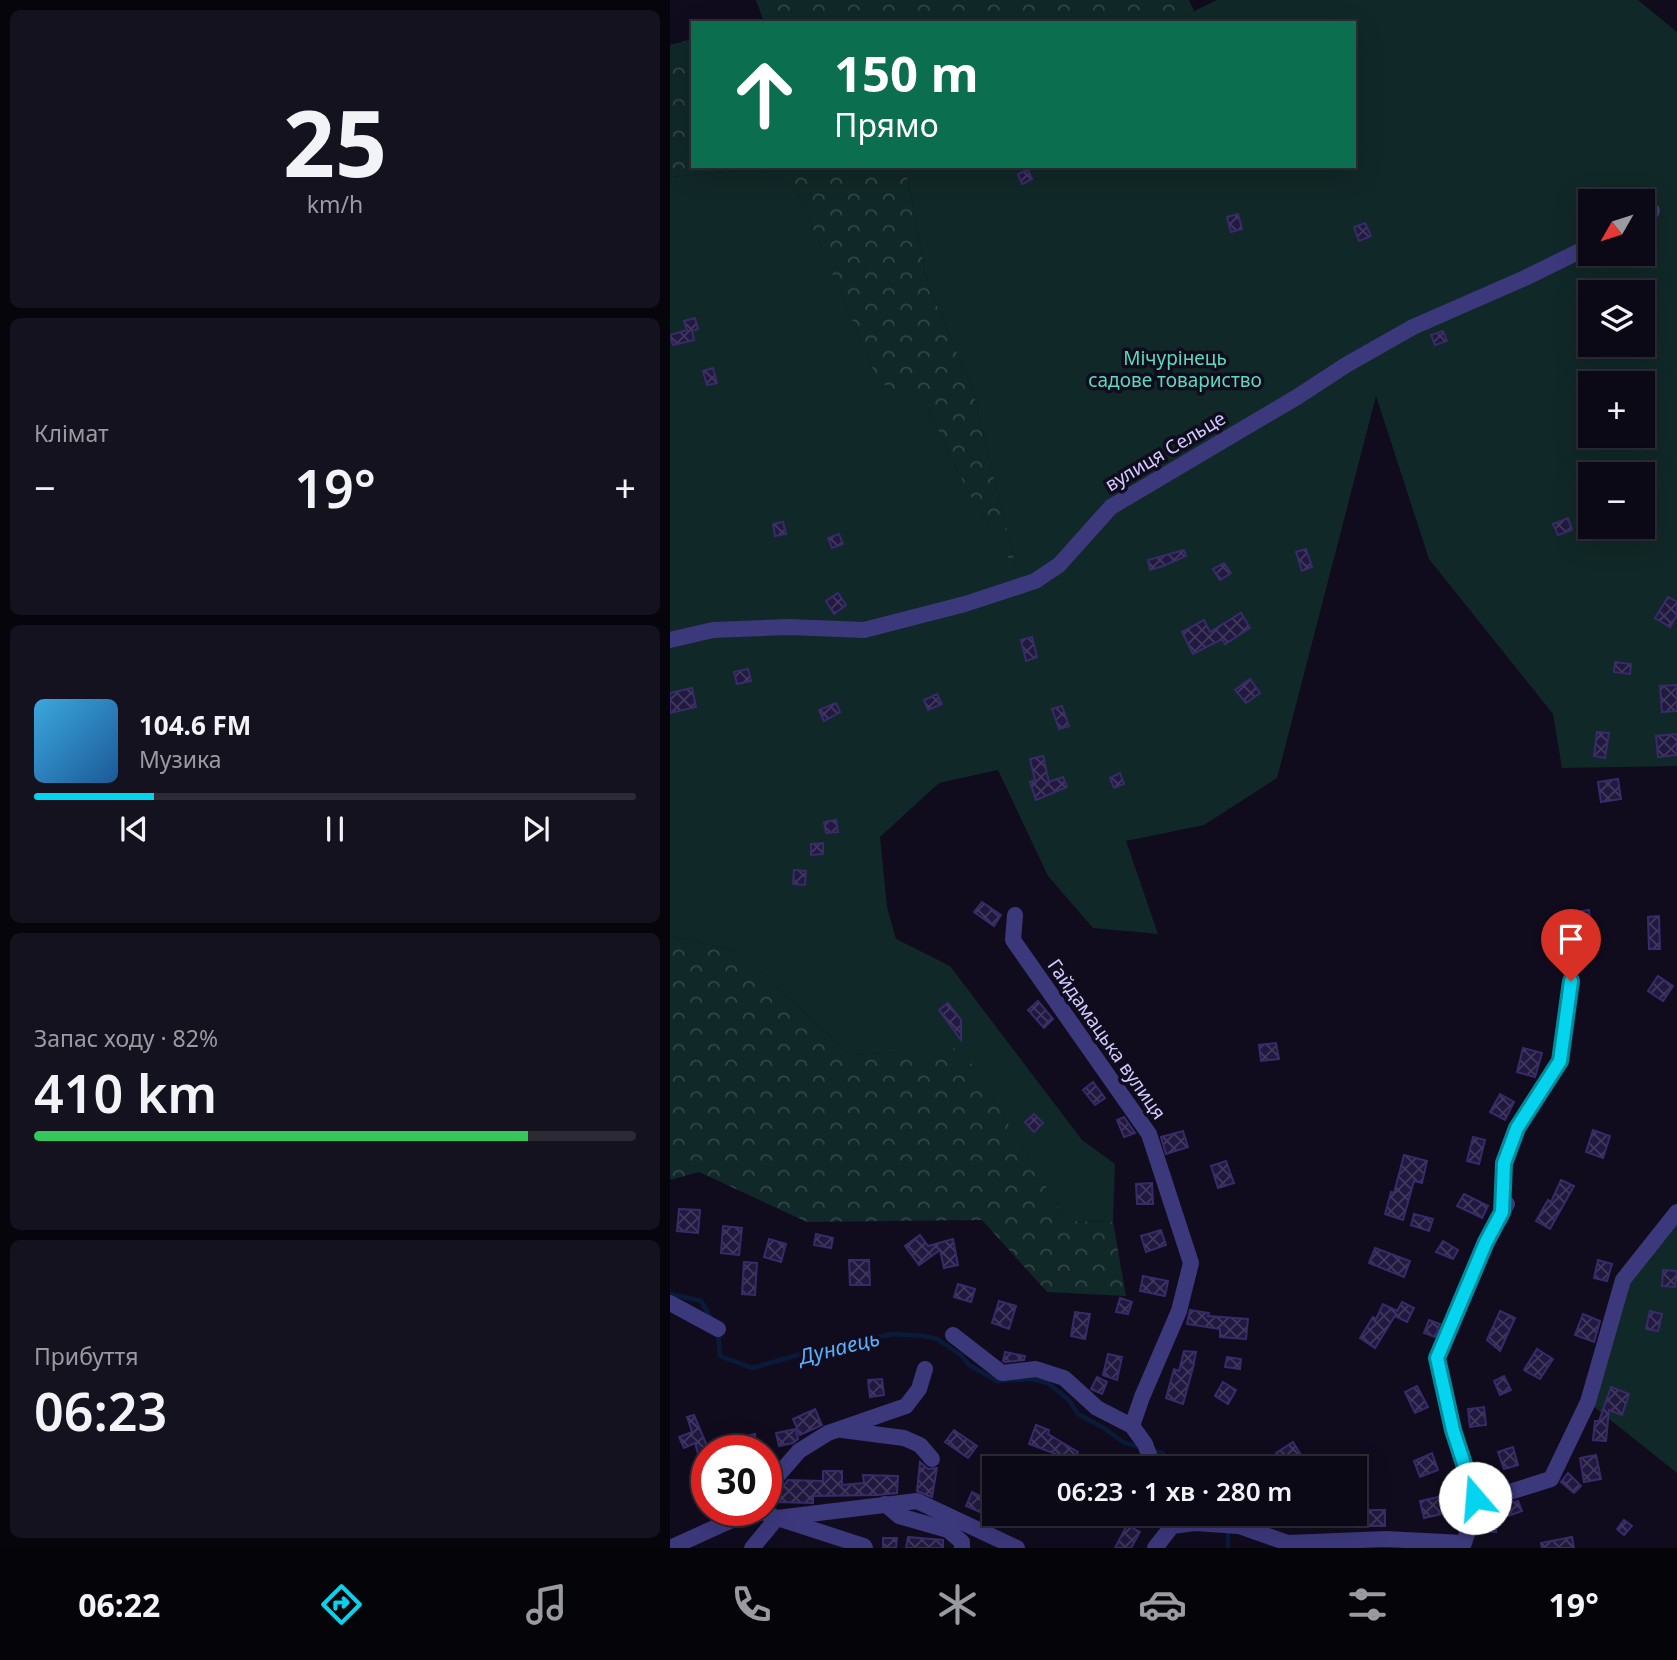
<!DOCTYPE html>
<html lang="uk">
<meta charset="utf-8">
<style>
:root{--surface:#0c0916;--page:#15121f;--text:#f1f3f6;--muted:#9a9aa1;--line:#2c2a35;--accent:#05d4ef}
body{margin:0;font-family:"Noto Sans",sans-serif;background:var(--page);color:var(--text);height:100vh;display:flex;flex-direction:column;font-size:26px;white-space:nowrap}
*{box-sizing:border-box;margin:0}
p{font-size:23px;color:var(--muted)}
.icon{flex:none;width:38px;height:38px;fill:none;stroke:currentColor;stroke-width:2;stroke-linecap:round;stroke-linejoin:round}
.map{position:relative;flex:1;overflow:hidden}
.drawer{display:flex;flex-direction:column;gap:10px;padding:10px;background:#07050c;width:670px}
.drawer>*{flex:none}
.top-card{position:absolute;left:21px;top:21px;width:665px;height:147px;border-radius:0px;box-shadow:0 7px 28px #0002,0 0 0 2px var(--line);background:#0b6e4f;color:#fff;overflow:hidden}
.needle{width:46px;rotate:231deg}
.controls{position:absolute;left:908px;top:189px;display:grid;gap:14px}
.controls a{display:grid;place-items:center;width:77px;height:77px;border-radius:0px;background:var(--surface);box-shadow:0 7px 28px #0002,0 0 0 2px var(--line);font-size:35px}
.speed{position:absolute;left:21px;top:1435px;display:flex;gap:14px;font-size:35px;font-weight:700;text-align:center}
.speed>*{display:grid;place-content:center;width:91px;height:91px;border-radius:50%;background:var(--surface);box-shadow:0 7px 28px #0002,0 0 0 2px var(--line);line-height:1}
.speed .limit{border:10px solid #d22;background:#fff;color:#111}
.pin{position:absolute;display:grid;place-items:center;width:60px;height:60px;color:#fff;margin:-72px -30px;border-radius:50% 50% 50% 0;rotate:-45deg;box-shadow:0 0 7px #0007}
.pin .icon{rotate:45deg}
.me{position:absolute;width:77px;margin:-38px;rotate:342deg;stroke-linejoin:round;filter:drop-shadow(0 0 5px #0008)}
.turn{display:flex;align-items:center;gap:24px;height:147px;padding:0 28px;font-size:32px}
.turn .icon{width:91px;height:91px;stroke-width:2.5}
.turn b{display:block;font-size:49px;line-height:60px}
.big{font-size:52px;font-weight:600;line-height:1.1}
.drawer .tile{flex:1;display:flex;flex-direction:column;justify-content:center;gap:10px;min-width:0;padding:0 24px;border-radius:10px;background:var(--page)}
.drawer .dial{align-items:center;gap:0}
.dial b{font-size:91px;line-height:1}
.song{display:flex;align-items:center;gap:21px}
.cover{width:84px;height:84px;border-radius:10px;background:linear-gradient(135deg,hsl(200 70% 55%),hsl(210 70% 35%))}
.played{height:7px;border-radius:4px;background:linear-gradient(90deg,var(--accent) 20%,var(--line) 20%)}
.keys{display:flex;justify-content:space-around;direction:ltr}
.heat{display:flex;justify-content:space-between;align-items:center;font-size:38px;direction:ltr}
.charge{height:10px;border-radius:5px;background:linear-gradient(90deg,#34c759 82%,var(--line) 0)}
.trip{position:absolute;left:312px;top:1456px;width:385px;height:70px;border-radius:0px;background:var(--surface);box-shadow:0 7px 28px #0002,0 0 0 2px var(--line);font-weight:600;line-height:70px;text-align:center}
.menu{display:flex;height:112px;justify-content:space-around;align-items:center;background:#050409;color:var(--muted)}
.menu .icon{width:49px;height:49px}
.menu .current{color:var(--accent)}
.menu b{font-size:32px;color:var(--text)}
main{display:flex;flex:1;min-height:0}
.map>svg:first-child{display:block}
.green{fill:#102827;fill-rule:evenodd}
.forest{fill:url(#forest-crowns)}
.lines{fill:none;stroke-linecap:round;stroke-linejoin:round}
.stream{stroke:#0a1b3a;stroke-width:4.5}
.building{fill:url(#building-cross-hatch);stroke:#392b6a;stroke-width:2}
.minor{stroke:#3c387c;stroke-width:16}
.route-casing{stroke:#038a9b;stroke-width:18}
.route{stroke:#05d4ef;stroke-width:12}
.labels{text-anchor:middle;dominant-baseline:central;stroke-width:7;stroke-linejoin:round;paint-order:stroke}
.park-label{font-size:19px;fill:#59dbbd;stroke:#100c1e}
.street-label{font-size:19px;fill:#d1cbfe;stroke:#100c1e}
.water-label{font-size:21px;font-style:italic;fill:#5baffb;stroke:#100c1e}
</style>
<main>
<section class="drawer">
<div class="tile dial"><b>25</b><p>km/h</p></div>
<div class="tile"><p>Клімат</p>
<div class="heat"><a>−</a><b class="big">19°</b><a>+</a></div>
</div>
<div class="tile">
<div class="song"><i class="cover"></i><div><b>104.6 FM</b><p>Музика</p></div></div>
<div class="played"></div>
<div class="keys"><svg class="icon" aria-label="previous" viewBox="0 0 24 24"><path d="M18 5L8 12l10 7zM5 5v14"/></svg><svg class="icon" aria-label="pause" viewBox="0 0 24 24"><path d="M8 5v14M16 5v14"/></svg><svg class="icon" aria-label="next" viewBox="0 0 24 24"><path d="M6 5l10 7-10 7zM19 5v14"/></svg></div>
</div>
<div class="tile"><p>Запас ходу · 82%</p><b class="big">410 km</b><div class="charge"></div></div>
<div class="tile"><p>Прибуття</p><b class="big">06:23</b></div>
</section>
<div class="map">
<svg width="1007" height="1548" viewBox="0 0 1007 1548">
<defs>
<pattern id="forest-crowns" width="20" height="18" patternUnits="userSpaceOnUse" patternTransform="scale(1.75)"><rect width="20" height="18" fill="#102827"/><path d="M2 6a3 3 0 1 1 6 0M12 15a3 3 0 1 1 6 0" fill="none" stroke="#324647"/></pattern>
<pattern id="building-cross-hatch" width="8" height="8" patternUnits="userSpaceOnUse" patternTransform="scale(1.75)"><rect width="8" height="8" fill="#21193f"/><path d="M0 0l8 8M0 8l8-8" fill="none" stroke="#40395c"/></pattern>
</defs>
<rect width="100%" height="100%" fill="#100c1e"/>
<!-- green -->
<g class="green">
<path d="M547 0H968L1007 32V766L892 768 883 714 759 559 706 396 607 778 534 825 456 841 488 934 423 928 378 876 328 770 269 783 210 837 217 907 226 939 280 966 412 1140 445 1164 443 1222 397 1221 292 1049 180 1055 68 951 0 936V177L88 169 126 188 208 380 257 407 298 492 346 569 302 388 257 282 235 166H684V23H499ZM920 201H973V254H920ZM920 292H973V345H920ZM920 383H973V436H920ZM920 474H973V527H920Z"/>
<polygon points="1007,1212 1007,1473 918,1402 953,1280"/>
</g>
<!-- forest -->
<g class="forest">
<polygon points="86,0 519,0 524,11 499,23 80,23 93,19"/>
<polygon points="23,39 23,166 235,166 257,282 302,388 347,572 298,492 257,407 208,381 126,188 88,169 0,177 0,45"/>
<polygon points="0,936 68,951 180,1055 292,1048 397,1221 443,1222 456,1296 377,1292 312,1220 137,1222 29,1172 0,1180"/>
</g>
<g class="lines">
<!-- stream -->
<g class="stream">
<polyline points="0,1294 31,1301 42,1320"/>
<polyline points="48,1331 50,1356 82,1368 135,1353 223,1334 254,1336 267,1339 291,1355 299,1365 327,1381 361,1379 378,1383 399,1400 408,1414 434,1428 453,1442 472,1448"/>
<polyline points="481,1450 492,1453 508,1468"/>
<polyline points="558,1548 558,1514"/>
</g>
</g>
<!-- building -->
<g class="building">
<polygon points="358,170 362,179 352,184 348,174"/>
<polygon points="568,214 572,229 561,232 557,217"/>
<polygon points="695,223 701,236 689,241 684,227"/>
<polygon points="25,318 28,329 22,331 24,340 3,345 0,335 17,330 14,321"/>
<polygon points="773,331 777,341 765,345 761,335"/>
<polygon points="43,368 47,383 37,385 33,371"/>
<polygon points="898,518 902,530 888,535 883,524"/>
<polygon points="113,522 116,534 105,536 103,524"/>
<polygon points="169,534 173,544 162,548 158,538"/>
<polygon points="636,549 642,567 632,571 626,552"/>
<polygon points="514,550 516,556 493,566 480,570 478,560"/>
<polygon points="554,563 561,573 550,580 543,569"/>
<polygon points="168,593 176,605 164,614 156,601"/>
<polygon points="998,597 1007,602 1007,615 1000,627 985,618"/>
<polygon points="571,613 580,628 555,644 552,639 523,654 512,632 534,620 540,632"/>
<polygon points="362,637 367,657 356,661 351,640"/>
<polygon points="945,662 961,664 960,674 944,672"/>
<polygon points="78,669 81,681 67,684 64,672"/>
<polygon points="580,679 590,693 576,703 565,690"/>
<polygon points="1007,685 1007,711 992,712 990,686"/>
<polygon points="22,688 26,707 0,713 0,693"/>
<polygon points="267,694 272,704 258,710 254,700"/>
<polygon points="166,703 170,712 154,721 149,710"/>
<polygon points="392,706 399,726 389,729 382,709"/>
<polygon points="927,732 939,733 935,758 924,756"/>
<polygon points="1007,734 1007,755 988,757 986,736"/>
<polygon points="373,756 379,782 393,777 397,787 366,800 360,782 365,780 360,759"/>
<polygon points="450,773 454,784 444,788 440,778"/>
<polygon points="948,779 951,799 931,802 928,782"/>
<polygon points="166,820 168,832 156,833 154,822"/>
<polygon points="153,843 153,854 141,855 141,844"/>
<polygon points="124,870 136,871 135,885 123,884"/>
<polygon points="312,902 331,915 324,926 304,912"/>
<polygon points="919,910 921,928 903,931 900,913"/>
<polygon points="989,916 990,949 979,949 978,917"/>
<polygon points="988,976 1003,986 993,1001 978,991"/>
<polygon points="368,1001 383,1019 374,1028 358,1010"/>
<polygon points="278,1003 291,1020 291,1040 269,1010"/>
<polygon points="606,1043 609,1059 591,1061 589,1045"/>
<polygon points="853,1048 872,1053 865,1077 847,1072"/>
<polygon points="423,1082 435,1098 425,1105 413,1090"/>
<polygon points="830,1094 844,1102 835,1120 820,1112"/>
<polygon points="364,1114 373,1123 364,1132 355,1122"/>
<polygon points="454,1117 465,1133 454,1137 447,1120"/>
<polygon points="923,1130 940,1136 933,1158 916,1152"/>
<polygon points="513,1131 518,1147 496,1154 491,1137"/>
<polygon points="803,1137 815,1140 809,1164 797,1161"/>
<polygon points="734,1155 757,1161 752,1183 744,1181 733,1220 715,1214 721,1192 724,1193"/>
<polygon points="556,1161 564,1183 548,1188 541,1166"/>
<polygon points="891,1180 904,1186 880,1229 866,1221 878,1200 881,1202"/>
<polygon points="482,1183 483,1204 467,1204 466,1184"/>
<polygon points="794,1194 818,1206 812,1218 787,1206"/>
<polygon points="9,1209 30,1210 28,1233 7,1231"/>
<polygon points="744,1214 763,1219 759,1231 741,1225"/>
<polygon points="53,1226 72,1228 69,1255 51,1253"/>
<polygon points="491,1230 496,1245 476,1252 471,1236"/>
<polygon points="146,1234 163,1238 161,1248 144,1245"/>
<polygon points="250,1235 258,1246 283,1239 288,1265 274,1268 270,1250 249,1265 235,1246"/>
<polygon points="99,1239 116,1244 111,1262 94,1257"/>
<polygon points="773,1241 788,1250 783,1259 766,1252"/>
<polygon points="705,1248 740,1261 734,1277 699,1263"/>
<polygon points="179,1260 199,1260 200,1285 180,1285"/>
<polygon points="928,1260 942,1264 937,1281 924,1278"/>
<polygon points="74,1262 87,1263 85,1295 72,1294"/>
<polygon points="993,1270 1007,1271 1005,1287 992,1286"/>
<polygon points="473,1276 498,1281 495,1296 470,1291"/>
<polygon points="288,1284 305,1289 301,1302 284,1297"/>
<polygon points="450,1298 462,1302 458,1314 446,1312"/>
<polygon points="329,1301 346,1306 339,1329 322,1323"/>
<polygon points="732,1302 744,1308 737,1322 725,1316 726,1314 705,1348 690,1338 703,1317 706,1319 713,1304 727,1311"/>
<polygon points="520,1310 539,1313 538,1316 578,1319 576,1339 550,1337 550,1329 517,1324"/>
<polygon points="830,1311 845,1318 830,1351 817,1340"/>
<polygon points="980,1311 992,1314 988,1331 976,1329"/>
<polygon points="405,1312 420,1314 415,1339 401,1336"/>
<polygon points="913,1314 930,1321 924,1342 905,1335"/>
<polygon points="759,1320 770,1324 765,1337 754,1333"/>
<polygon points="867,1349 883,1359 870,1379 854,1370"/>
<polygon points="514,1351 526,1352 524,1362 519,1362 524,1364 513,1404 496,1398 504,1369 509,1371"/>
<polygon points="335,1352 355,1356 354,1360 335,1362 333,1361"/>
<polygon points="438,1354 452,1357 447,1380 433,1375"/>
<polygon points="557,1357 571,1359 570,1369 555,1367"/>
<polygon points="834,1376 841,1390 830,1395 824,1381"/>
<polygon points="427,1377 437,1382 432,1394 421,1389"/>
<polygon points="212,1379 214,1395 200,1397 198,1380"/>
<polygon points="553,1382 566,1390 558,1404 545,1396"/>
<polygon points="747,1386 758,1407 745,1413 735,1392"/>
<polygon points="941,1387 959,1394 952,1415 939,1410 936,1441 923,1440 925,1421 929,1421"/>
<polygon points="814,1407 816,1425 800,1427 798,1409"/>
<polygon points="145,1409 152,1425 130,1435 123,1419"/>
<polygon points="24,1415 37,1446 37,1474 34,1475 25,1443 14,1448 9,1437 22,1432 17,1417"/>
<polygon points="366,1425 379,1430 378,1434 408,1452 398,1468 385,1468 380,1465 386,1454 359,1444"/>
<polygon points="126,1429 128,1439 123,1443 109,1446 106,1433"/>
<polygon points="284,1430 307,1446 298,1458 275,1442"/>
<polygon points="85,1434 87,1451 68,1451 65,1439"/>
<polygon points="623,1442 631,1455 615,1466 606,1453"/>
<polygon points="843,1447 848,1465 834,1469 828,1452"/>
<polygon points="762,1453 768,1470 750,1477 744,1461"/>
<polygon points="926,1455 931,1479 914,1482 910,1458"/>
<polygon points="250,1462 258,1469 267,1468 262,1497 247,1491"/>
<polygon points="153,1471 172,1471 172,1485 194,1483 193,1475 228,1476 227,1493 207,1495 143,1496 143,1503 105,1502 105,1497 118,1480 153,1481"/>
<polygon points="898,1473 911,1486 904,1493 891,1482"/>
<polygon points="302,1492 323,1502 318,1514 348,1514 342,1526 296,1506"/>
<polygon points="773,1496 776,1513 754,1518 750,1501"/>
<polygon points="848,1501 852,1511 827,1520 826,1532 813,1531 816,1510 840,1513 837,1504"/>
<rect x="694" y="1510" width="21" height="16"/>
<polygon points="954,1520 962,1526 954,1535 947,1529"/>
<polygon points="457,1525 470,1532 461,1548 445,1548"/>
<polygon points="238,1537 273,1540 273,1548 236,1548"/>
<polygon points="902,1537 904,1548 872,1548 871,1543"/>
<polygon points="213,1538 227,1538 226,1548 213,1548"/>
</g>
<g class="lines">
<!-- minor -->
<g class="minor">
<polyline points="973,217 982,211"/>
<polyline points="0,640 43,630 119,627 194,630 295,604 365,581 389,565 441,507 627,397 676,365 743,327 855,278 920,246"/>
<polyline points="345,915 343,940 479,1134 521,1263 509,1311 472,1397 462,1426"/>
<polyline points="832,1212 834,1163 847,1128 890,1061 901,981"/>
<polyline points="0,1303 48,1329"/>
<polyline points="283,1335 332,1373 366,1369 394,1378 427,1408 462,1426 475,1444 484,1468"/>
<polyline points="172,1430 234,1438 250,1445 262,1459"/>
<polyline points="96,1492 103,1481 129,1451 158,1433 236,1406 249,1389 255,1369"/>
<polyline points="808,1502 881,1479 918,1402 953,1280 1007,1212"/>
<polyline points="808,1502 805,1498 783,1431 767,1358 816,1242 837,1204"/>
<polyline points="215,1504 229,1516 278,1530 292,1542 292,1548"/>
<polyline points="88,1510 107,1518 247,1501 347,1548"/>
<polyline points="0,1548 84,1510"/>
<polyline points="82,1548 107,1518 194,1546 195,1548"/>
<polyline points="485,1548 502,1526 525,1523 569,1526 618,1543 715,1539 794,1543 808,1502"/>
</g>
</g>
<g class="lines">
<!-- route casing -->
<g class="route-casing">
<polyline id="route" points="805,1498 783,1430 767,1358 816,1242 832,1212 834,1163 847,1128 890,1061 901,981"/>
</g>
<!-- route -->
<use href="#route" class="route"/>
</g>
<g class="labels">
<!-- park labels -->
<g class="park-label">
<text x="505" y="358">Мічурінець<tspan x="505" dy="22">садове товариство</tspan></text>
</g>
<!-- street labels -->
<g class="street-label">
<text transform="translate(495 451) rotate(-31)">вулиця Сельце</text>
<text transform="translate(437 1039) rotate(55)">Гайдамацька вулиця</text>
</g>
<!-- water labels -->
<g class="water-label">
<text transform="translate(169 1347) rotate(-14)">Дунаець</text>
</g>
</g>
</svg>
<div class="controls">
<a><svg class="needle" viewBox="-14 -14 28 28"><path d="M0-13l5 13h-10z" fill="#e53935"/><path d="M0 13l5-13h-10z" fill="#9a9aa1"/></svg></a>
<a><svg class="icon" aria-label="layers" viewBox="0 0 24 24"><path d="M12 4l9 5-9 5-9-5zM3 14l9 5 9-5"/></svg></a>
<a>+</a>
<a>−</a>
</div>
<div class="speed"><div class="limit">30</div></div>
<div class="pin" style="left:901px;top:981px;background:#d93025"><svg class="icon" aria-label="arrive" viewBox="0 0 24 24"><path d="M6 21V4h12l-3 4 3 4H6"/></svg></div>
<svg class="me" style="left:805px;top:1498px" viewBox="-20 -20 40 40"><circle r="19" fill="#fff"/><path d="M0-13L10 11 0 6-10 11z" fill="#05d4ef"/></svg>
<div class="trip">06:23 · 1 хв · 280 m</div>
<div class="top-card">
<div class="turn"><svg class="icon" aria-label="ahead" viewBox="0 0 24 24"><path d="M12 20V5M6 11l6-6 6 6"/></svg><div><b>150 m</b>Прямо</div></div>
</div>
</div>
</main>
<nav class="menu">
<b>06:22</b>
<svg class="icon current" aria-label="directions" viewBox="0 0 24 24"><path d="M12 3l9 9-9 9-9-9zM9 14v-3h6M13 9l2 2-2 2"/></svg>
<svg class="icon" aria-label="music" viewBox="0 0 24 24"><path d="M9 18V5l10-2v13"/><circle cx="6" cy="18" r="3"/><circle cx="16" cy="16" r="3"/></svg>
<svg class="icon" aria-label="phone" viewBox="0 0 24 24"><path d="M5 4h4l2 5-3 2q2 4 5 5l2-3 5 2v4C11 20 4 13 5 4z"/></svg>
<svg class="icon" aria-label="climate" viewBox="0 0 24 24"><path d="M12 3v18M4 7l16 10M4 17L20 7"/></svg>
<svg class="icon" aria-label="car" viewBox="0 0 24 24"><path d="M5 17H2v-5l4-1 3-4h7l3 4 3 1v5h-3M9 17h6M6 11h13"/><circle cx="7" cy="17" r="2"/><circle cx="17" cy="17" r="2"/></svg>
<svg class="icon" aria-label="filters" viewBox="0 0 24 24"><path d="M4 7h16M4 17h16"/><circle cx="9" cy="7" r="2"/><circle cx="15" cy="17" r="2"/></svg>
<b>19°</b>
</nav>
